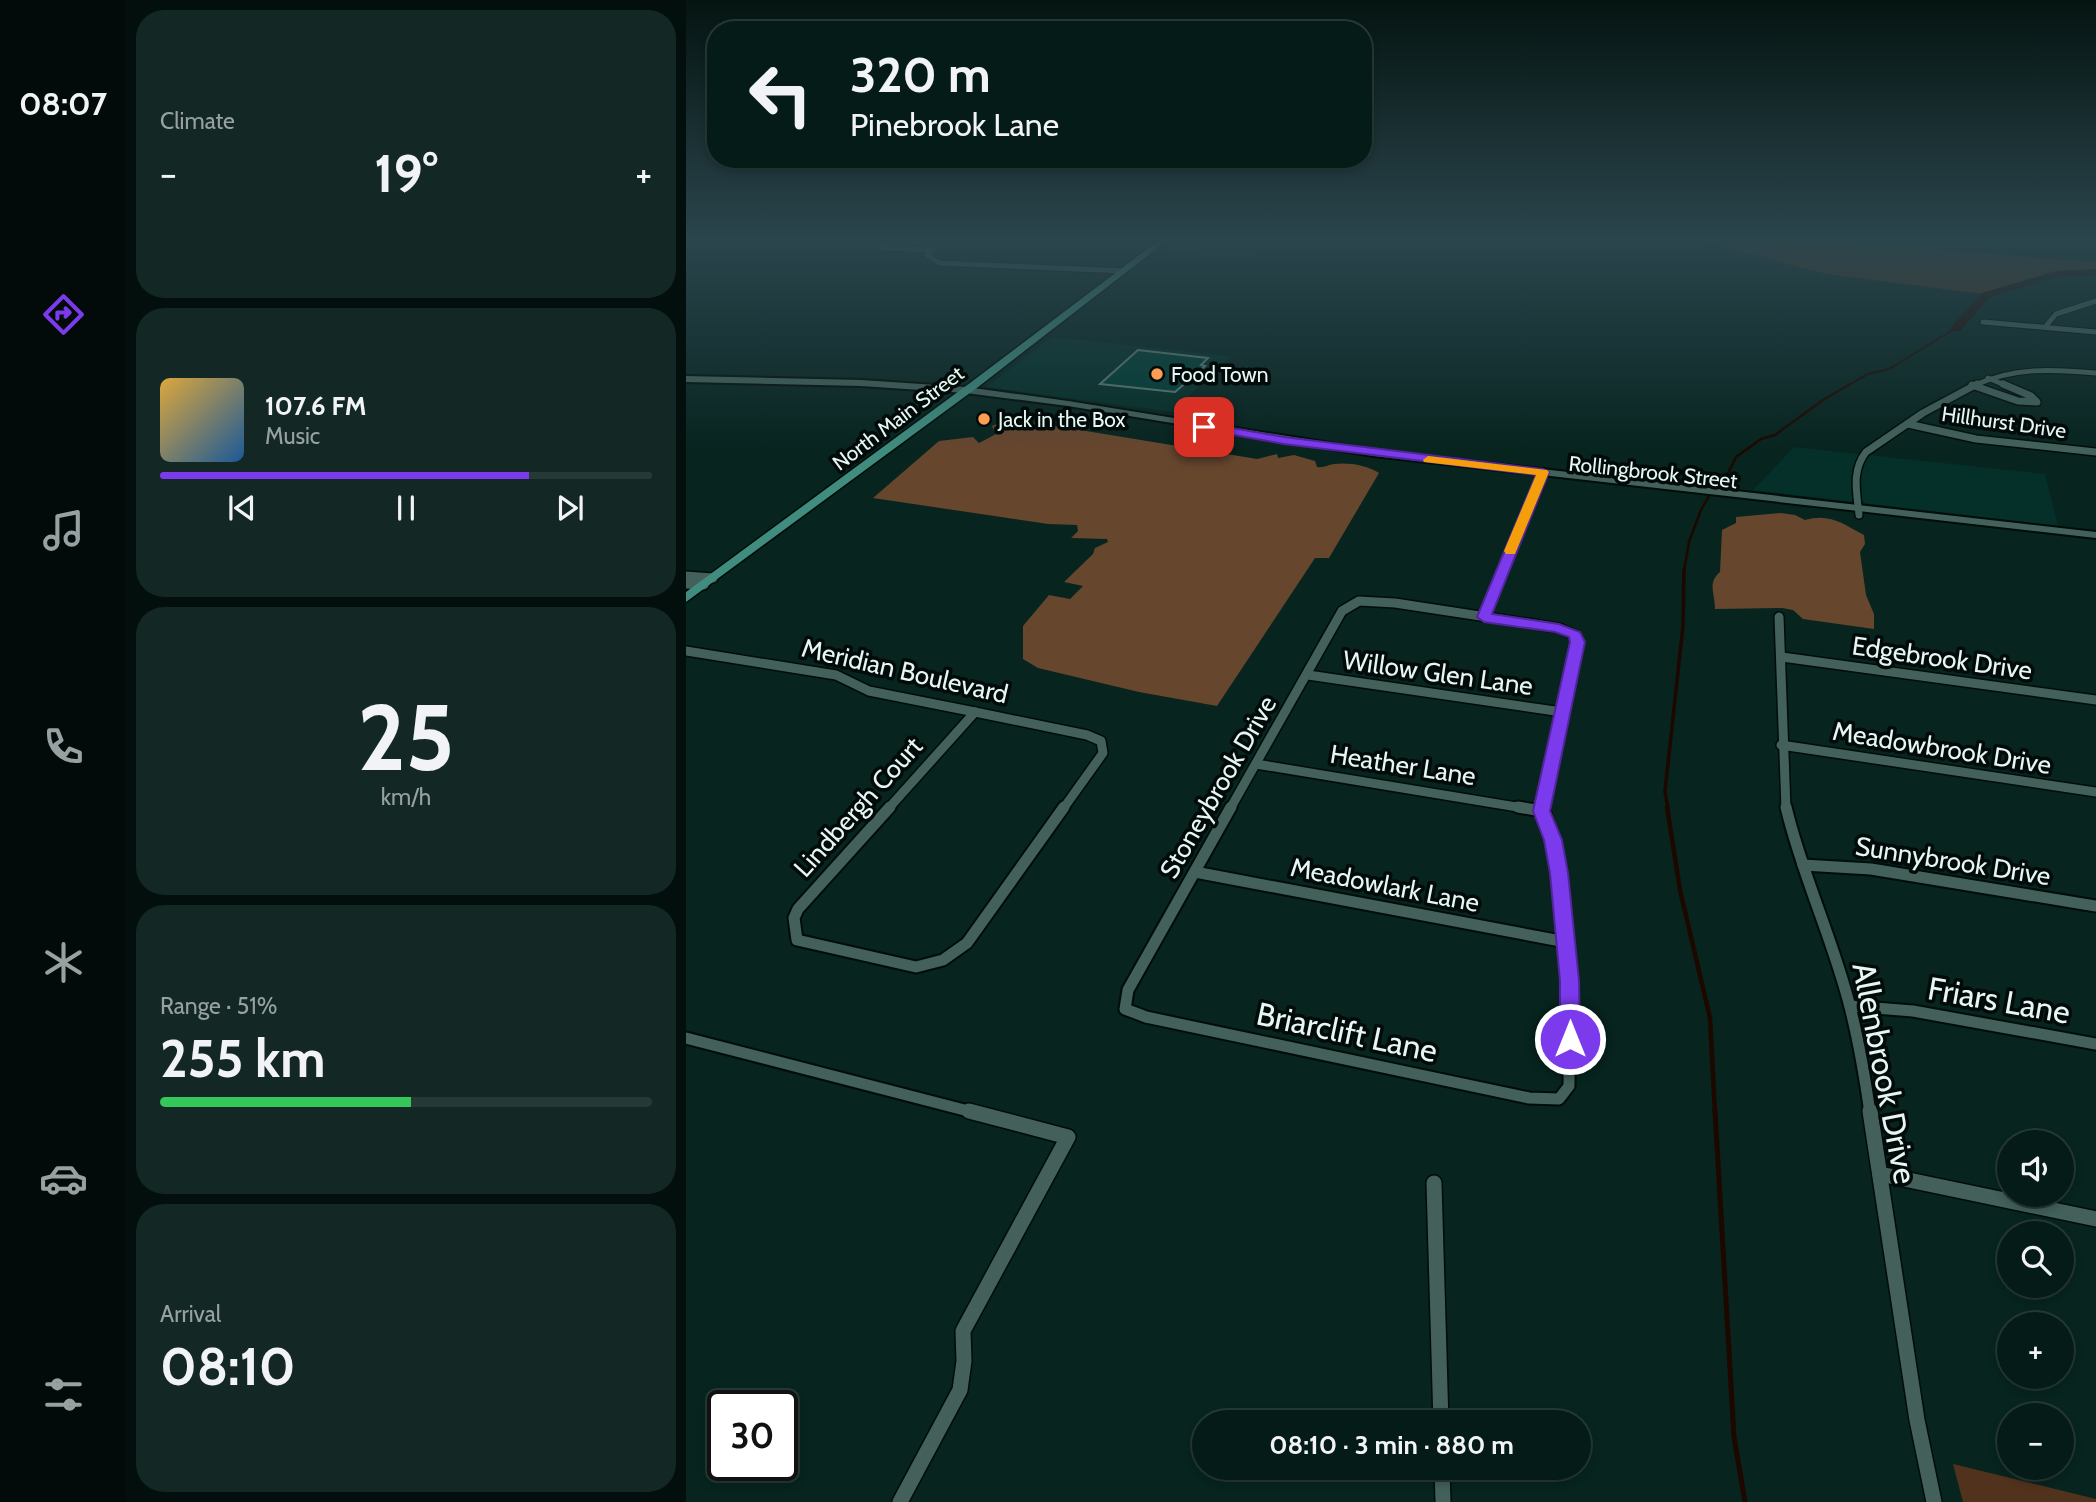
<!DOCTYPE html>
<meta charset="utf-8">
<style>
:root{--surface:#051b17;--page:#132824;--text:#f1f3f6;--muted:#97a1a1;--line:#263936;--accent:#7c3aed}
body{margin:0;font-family:Cabin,sans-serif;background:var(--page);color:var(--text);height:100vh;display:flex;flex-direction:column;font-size:26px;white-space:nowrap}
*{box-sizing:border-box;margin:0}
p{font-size:23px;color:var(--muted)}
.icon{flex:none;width:38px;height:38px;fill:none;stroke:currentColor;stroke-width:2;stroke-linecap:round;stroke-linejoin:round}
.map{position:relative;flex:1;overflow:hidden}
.drawer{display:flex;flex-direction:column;gap:10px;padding:10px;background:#030f0d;width:560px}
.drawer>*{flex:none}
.banner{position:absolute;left:21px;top:21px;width:665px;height:147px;border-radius:28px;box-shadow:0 4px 10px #0003,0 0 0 2px var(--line);background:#051b17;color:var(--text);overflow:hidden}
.fabs{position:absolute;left:1311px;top:1130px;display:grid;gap:14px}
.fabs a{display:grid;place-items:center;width:77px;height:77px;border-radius:50%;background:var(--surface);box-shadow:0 4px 10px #0003,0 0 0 2px var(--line);font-size:35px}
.speed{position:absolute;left:21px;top:1390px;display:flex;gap:14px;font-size:35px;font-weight:700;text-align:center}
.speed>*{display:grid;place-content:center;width:91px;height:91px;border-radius:50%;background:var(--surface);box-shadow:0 4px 10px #0003,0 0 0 2px var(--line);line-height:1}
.speed .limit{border:4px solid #111;border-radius:10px;background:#fff;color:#111}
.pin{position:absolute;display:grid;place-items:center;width:60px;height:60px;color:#fff;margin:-30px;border-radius:14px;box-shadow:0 4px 10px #0006}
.me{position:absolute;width:77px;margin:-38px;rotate:0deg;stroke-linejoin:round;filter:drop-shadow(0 0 5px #0008)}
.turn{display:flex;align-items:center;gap:24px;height:147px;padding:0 28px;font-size:32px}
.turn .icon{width:91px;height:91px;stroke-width:2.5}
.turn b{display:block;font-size:49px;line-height:60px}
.big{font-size:52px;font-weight:700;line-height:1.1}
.drawer .widget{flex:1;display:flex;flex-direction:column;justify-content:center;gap:10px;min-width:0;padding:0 24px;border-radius:28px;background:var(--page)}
.drawer .dial{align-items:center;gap:0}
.dial b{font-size:91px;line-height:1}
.song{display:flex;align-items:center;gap:21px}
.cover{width:84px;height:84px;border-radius:10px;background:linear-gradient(135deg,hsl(40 70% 55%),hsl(210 70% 35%))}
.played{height:7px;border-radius:4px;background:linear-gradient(90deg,var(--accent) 75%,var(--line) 75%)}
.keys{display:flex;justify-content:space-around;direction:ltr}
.heat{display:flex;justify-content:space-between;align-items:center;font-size:38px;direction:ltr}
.charge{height:10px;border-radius:5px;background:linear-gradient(90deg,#34c759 51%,var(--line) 0)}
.trip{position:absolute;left:506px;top:1410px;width:399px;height:70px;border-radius:35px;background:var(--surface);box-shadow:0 4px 10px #0003,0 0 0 2px var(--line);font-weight:700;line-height:70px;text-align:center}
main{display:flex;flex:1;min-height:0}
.tabs{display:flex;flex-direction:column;width:126px;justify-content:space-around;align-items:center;background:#020b09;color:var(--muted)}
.tabs .icon{width:49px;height:49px}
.tabs .active{color:var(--accent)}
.tabs b{font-size:32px;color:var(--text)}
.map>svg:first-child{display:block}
.built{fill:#052f29}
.green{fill:#51321c}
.forest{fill:#67462e}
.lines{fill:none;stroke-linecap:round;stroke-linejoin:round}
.stream-far4{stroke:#1d0800;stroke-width:2}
.stream-far3{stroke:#1d0800;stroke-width:2.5}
.stream-far2{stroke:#1d0800;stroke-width:3.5}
.stream-far1{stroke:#1d0800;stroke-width:4.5}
.stream{stroke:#1d0800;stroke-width:5}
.river{fill:#1d0800;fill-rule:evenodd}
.building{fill:#013d35;stroke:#5d7b74;stroke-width:2}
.minor-far4-casing{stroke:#000d09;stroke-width:7}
.minor-far3-casing{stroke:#000d09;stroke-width:10}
.minor-far2-casing{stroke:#000d09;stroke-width:12}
.minor-far1-casing{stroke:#000d09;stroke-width:15}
.minor-casing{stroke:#000d09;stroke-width:18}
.secondary-casing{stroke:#000d09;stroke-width:4}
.primary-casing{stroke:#000d09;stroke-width:3}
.minor-far4{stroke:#43605a;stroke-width:5}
.minor-far3{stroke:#43605a;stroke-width:7}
.minor-far2{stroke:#43605a;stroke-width:9}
.minor-far1{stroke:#43605a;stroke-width:11}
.minor{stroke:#43605a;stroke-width:15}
.secondary{fill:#43605a;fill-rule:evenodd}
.primary{fill:#408c7f;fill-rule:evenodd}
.route{fill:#7c3aed;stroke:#51269a;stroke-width:2}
.slow{fill:#f59e0b}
.poi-dot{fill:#fc9d53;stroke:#020b09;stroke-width:2.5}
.labels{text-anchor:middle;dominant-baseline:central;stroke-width:7;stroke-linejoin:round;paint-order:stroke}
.far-poi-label{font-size:21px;fill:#e6f7f3;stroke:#020b09;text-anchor:start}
.far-street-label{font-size:21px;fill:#e6f7f3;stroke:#020b09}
.street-label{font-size:26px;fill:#e6f7f3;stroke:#020b09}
.near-street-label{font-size:32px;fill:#e6f7f3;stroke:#020b09}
</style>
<main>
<nav class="tabs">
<b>08:07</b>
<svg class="icon active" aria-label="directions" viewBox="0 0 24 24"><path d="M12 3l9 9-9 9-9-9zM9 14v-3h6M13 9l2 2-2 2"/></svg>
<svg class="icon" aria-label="music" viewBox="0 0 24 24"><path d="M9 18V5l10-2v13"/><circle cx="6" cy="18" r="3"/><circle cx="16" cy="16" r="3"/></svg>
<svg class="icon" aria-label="phone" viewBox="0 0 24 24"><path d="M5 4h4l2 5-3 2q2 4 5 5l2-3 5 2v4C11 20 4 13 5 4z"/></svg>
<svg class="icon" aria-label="climate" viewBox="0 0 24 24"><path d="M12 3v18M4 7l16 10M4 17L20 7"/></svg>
<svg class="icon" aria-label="car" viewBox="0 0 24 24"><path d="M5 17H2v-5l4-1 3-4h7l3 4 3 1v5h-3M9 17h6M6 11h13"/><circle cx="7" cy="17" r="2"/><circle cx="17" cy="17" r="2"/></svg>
<svg class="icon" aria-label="filters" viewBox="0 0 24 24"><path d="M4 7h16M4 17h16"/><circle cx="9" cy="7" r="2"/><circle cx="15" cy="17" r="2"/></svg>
</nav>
<section class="drawer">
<div class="widget"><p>Climate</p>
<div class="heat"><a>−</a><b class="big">19°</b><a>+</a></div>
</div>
<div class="widget">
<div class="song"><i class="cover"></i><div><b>107.6 FM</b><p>Music</p></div></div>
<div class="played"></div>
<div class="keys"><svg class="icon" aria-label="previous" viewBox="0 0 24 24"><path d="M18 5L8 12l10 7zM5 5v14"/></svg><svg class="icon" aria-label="pause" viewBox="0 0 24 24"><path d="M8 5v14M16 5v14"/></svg><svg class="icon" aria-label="next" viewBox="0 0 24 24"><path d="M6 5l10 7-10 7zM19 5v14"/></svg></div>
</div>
<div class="widget dial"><b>25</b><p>km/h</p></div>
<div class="widget"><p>Range · 51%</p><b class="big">255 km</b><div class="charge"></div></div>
<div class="widget"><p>Arrival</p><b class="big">08:10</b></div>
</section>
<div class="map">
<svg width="1410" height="1502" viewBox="0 0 1410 1502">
<rect width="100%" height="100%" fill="#07241f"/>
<!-- built -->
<g class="built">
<polygon points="486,240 585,240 565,260 472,251"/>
<polygon points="366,337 544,356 487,412 300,387"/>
<polygon points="1108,447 1359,474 1372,526 1067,490"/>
</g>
<!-- green -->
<g class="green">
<polygon points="1013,240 1126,240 1410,262 1410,271 1373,272 1297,294 1140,274"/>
<polygon points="1267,1464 1410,1499 1410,1502 1277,1502"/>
</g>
<!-- forest -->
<g class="forest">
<path d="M331 415 339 421 571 459 591 454 592 458 608 455 629 461 631 467C638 468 641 465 648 464 662 462 681 465 693 473L643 558H629L531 706 453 692 352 668 337 659V626L363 595 384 599 397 586 378 582 407 554 409 548 422 542 421 539 385 538 392 531 391 525 362 524 187 498 253 441 287 437 293 443 310 434 306 426Z"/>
<path d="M1095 513 1109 515 1119 520C1144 513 1157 524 1178 535L1179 544 1174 552 1180 595 1188 614V629L1117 619 1107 610 1096 608 1029 609C1029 593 1021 583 1034 572L1036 530 1050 523V517Z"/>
</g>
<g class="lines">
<!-- stream-far4 -->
<polyline class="stream-far4" points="1161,386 1182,374 1203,369 1270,328"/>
<!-- stream-far3 -->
<polyline class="stream-far3" points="998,571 1003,542 1015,510 1033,478 1042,473 1050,457 1075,439 1089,435 1137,400 1164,384"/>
<!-- stream-far2 -->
<polyline class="stream-far2" points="982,809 979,791 997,626 998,570"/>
<!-- stream-far1 -->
<polyline class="stream-far1" points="981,807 994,890 1024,1018 1029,1113"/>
<!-- stream -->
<polyline class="stream" points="1029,1111 1048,1437 1059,1502"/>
<!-- river -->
<polygon class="river" points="1410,269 1410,275 1371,277 1304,297 1274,331 1266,331 1264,328 1296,293 1370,271"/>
</g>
<!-- building -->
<polygon class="building" points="452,350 522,358 515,365 519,366 489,392 414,384"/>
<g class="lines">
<!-- minor-far4 casing -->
<g class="minor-far4-casing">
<g id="minor-far4">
<polygon points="197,243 257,243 247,250 195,248"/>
<polyline points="247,250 241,255 253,263 438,271"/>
<polyline points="1297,322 1410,332"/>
<polyline points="1359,327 1370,314 1410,301"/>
<polyline points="1302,378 1321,386"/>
<polyline points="1286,385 1289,386"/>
<path d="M1287 386C1327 367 1367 369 1410 373"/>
</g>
</g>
<!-- minor-far3 casing -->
<g class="minor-far3-casing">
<g id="minor-far3">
<polyline points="1286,385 1332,401 1351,402 1345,396 1317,384"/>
<polyline points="1222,424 1290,439 1410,452"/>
<path d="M1173 515C1171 493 1165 471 1180 452L1237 413 1291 384"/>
<polyline points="817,571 857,472"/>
</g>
</g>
<!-- minor-far2 casing -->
<g class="minor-far2-casing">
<g id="minor-far2">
<polyline points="0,576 27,578"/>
<polyline points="0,584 18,585"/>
<polyline points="798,617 817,570"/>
<polyline points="1093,617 1100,809"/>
<polyline points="0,651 150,675 183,691 289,712"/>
<polyline points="1096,657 1410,700"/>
<polyline points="622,675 876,712"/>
<polyline points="289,712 401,735 415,741 417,753 377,809"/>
<polyline points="1095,745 1410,792"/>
<polyline points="570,764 843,809"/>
<polyline points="202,809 289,712"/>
<polyline points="544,809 656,611 673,601 709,603 873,628 889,635 891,642 856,809"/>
</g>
</g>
<!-- minor-far1 casing -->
<g class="minor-far1-casing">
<g id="minor-far1">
<polyline points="204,807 112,909 108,918 111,940 230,967 257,960 281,943 378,807"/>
<polyline points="545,807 442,990 439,1009 460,1017 843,1098 873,1099 883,1086 884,981 867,840 857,807"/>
<polyline points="832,807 856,811"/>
<path d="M1100 807C1116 875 1147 939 1164 1007 1173 1042 1179 1078 1184 1113"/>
<polyline points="1117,865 1185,869 1410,906"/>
<polyline points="509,872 880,942"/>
<polyline points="1164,1006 1227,1011 1410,1044"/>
<polyline points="0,1038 290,1113"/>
</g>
</g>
<!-- minor casing -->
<g class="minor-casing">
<g id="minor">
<polyline points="1184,1111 1231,1420 1248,1502"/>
<polyline points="1194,1174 1410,1219"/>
<polyline points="748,1183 755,1423"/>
<polyline points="756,1468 757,1502"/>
<polyline points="214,1502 274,1390 278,1361 277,1331 382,1137 283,1111"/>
</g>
</g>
<!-- secondary casing -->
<g class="secondary-casing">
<polygon id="secondary" points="0,376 175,380 280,387 382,401 688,450 1410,532 1410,538 688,456 382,406 280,393 175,386 0,382"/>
</g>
<!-- primary casing -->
<g class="primary-casing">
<polygon id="primary" points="473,240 482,240 292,387 0,602 0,592 284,383"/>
</g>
<!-- minor-far4 -->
<use href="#minor-far4" class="minor-far4"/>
<!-- minor-far3 -->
<use href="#minor-far3" class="minor-far3"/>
<!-- minor-far2 -->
<use href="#minor-far2" class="minor-far2"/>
<!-- minor-far1 -->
<use href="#minor-far1" class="minor-far1"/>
<!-- minor -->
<use href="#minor" class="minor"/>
<!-- secondary -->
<use href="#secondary" class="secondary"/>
<!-- primary -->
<use href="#primary" class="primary"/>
</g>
<!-- sky -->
<linearGradient id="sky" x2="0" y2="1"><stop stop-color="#041411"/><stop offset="0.53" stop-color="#2b454d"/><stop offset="1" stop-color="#2b454d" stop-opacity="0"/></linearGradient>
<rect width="1410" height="451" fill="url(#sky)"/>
<!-- route -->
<polygon class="route" points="518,423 598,437 857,469 863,472 806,614 873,624 894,632 899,642 864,811 876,840 882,873 893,981 894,1039 891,1045 884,1047 877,1045 874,1039 874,981 864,873 858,840 847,811 884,642 883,637 869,632 798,622 791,617 850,475 598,444 514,429 513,427"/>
<!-- slow -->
<polygon class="slow" points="742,456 861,470 863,472 829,554 820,554 818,551 850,475 738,462 737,460"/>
<!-- markers -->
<g class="poi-dot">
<circle cx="471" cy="374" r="7"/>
<circle cx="298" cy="419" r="7"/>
</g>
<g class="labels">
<!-- far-poi labels -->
<g class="far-poi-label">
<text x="485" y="374">Food Town</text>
<text x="312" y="419">Jack in the Box</text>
</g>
<!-- far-street labels -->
<g class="far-street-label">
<text transform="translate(212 418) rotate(-37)">North Main Street</text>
<text transform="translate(1318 422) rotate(8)">Hillhurst Drive</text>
<text transform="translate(967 472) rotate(6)">Rollingbrook Street</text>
</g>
<!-- street labels -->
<g class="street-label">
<text transform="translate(1256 658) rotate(8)">Edgebrook Drive</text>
<text transform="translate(219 671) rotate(13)">Meridian Boulevard</text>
<text transform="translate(752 673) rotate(8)">Willow Glen Lane</text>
<text transform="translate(1256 748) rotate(9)">Meadowbrook Drive</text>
<text transform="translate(717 765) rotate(9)">Heather Lane</text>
<text transform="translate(532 787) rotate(-60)">Stoneybrook Drive</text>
<text transform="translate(172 807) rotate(-48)">Lindbergh Court</text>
<text transform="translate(1267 861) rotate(9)">Sunnybrook Drive</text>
<text transform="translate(699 885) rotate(11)">Meadowlark Lane</text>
</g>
<!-- near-street labels -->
<g class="near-street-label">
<text transform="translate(1313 1000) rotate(10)">Friars Lane</text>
<text transform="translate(661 1032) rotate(12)">Briarclift Lane</text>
<text transform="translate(1199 1073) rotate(79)">Allenbrook Drive</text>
</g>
</g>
</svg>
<div class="fabs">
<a><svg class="icon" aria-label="sound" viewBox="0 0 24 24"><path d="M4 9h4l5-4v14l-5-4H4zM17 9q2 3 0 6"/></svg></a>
<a><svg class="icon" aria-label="search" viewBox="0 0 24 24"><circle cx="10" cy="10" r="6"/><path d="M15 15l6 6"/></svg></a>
<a>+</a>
<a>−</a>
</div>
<div class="speed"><div class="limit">30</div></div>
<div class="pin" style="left:518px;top:427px;background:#d93025"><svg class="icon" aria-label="arrive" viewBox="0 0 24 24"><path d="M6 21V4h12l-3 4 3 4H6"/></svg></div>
<svg class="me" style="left:884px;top:1039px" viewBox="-20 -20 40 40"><circle r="17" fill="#7c3aed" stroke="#fff" stroke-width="3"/><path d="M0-11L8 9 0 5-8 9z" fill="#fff"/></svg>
<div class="trip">08:10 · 3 min · 880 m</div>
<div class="banner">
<div class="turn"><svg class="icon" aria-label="left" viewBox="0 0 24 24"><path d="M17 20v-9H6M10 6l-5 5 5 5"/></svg><div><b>320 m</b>Pinebrook Lane</div></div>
</div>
</div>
</main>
